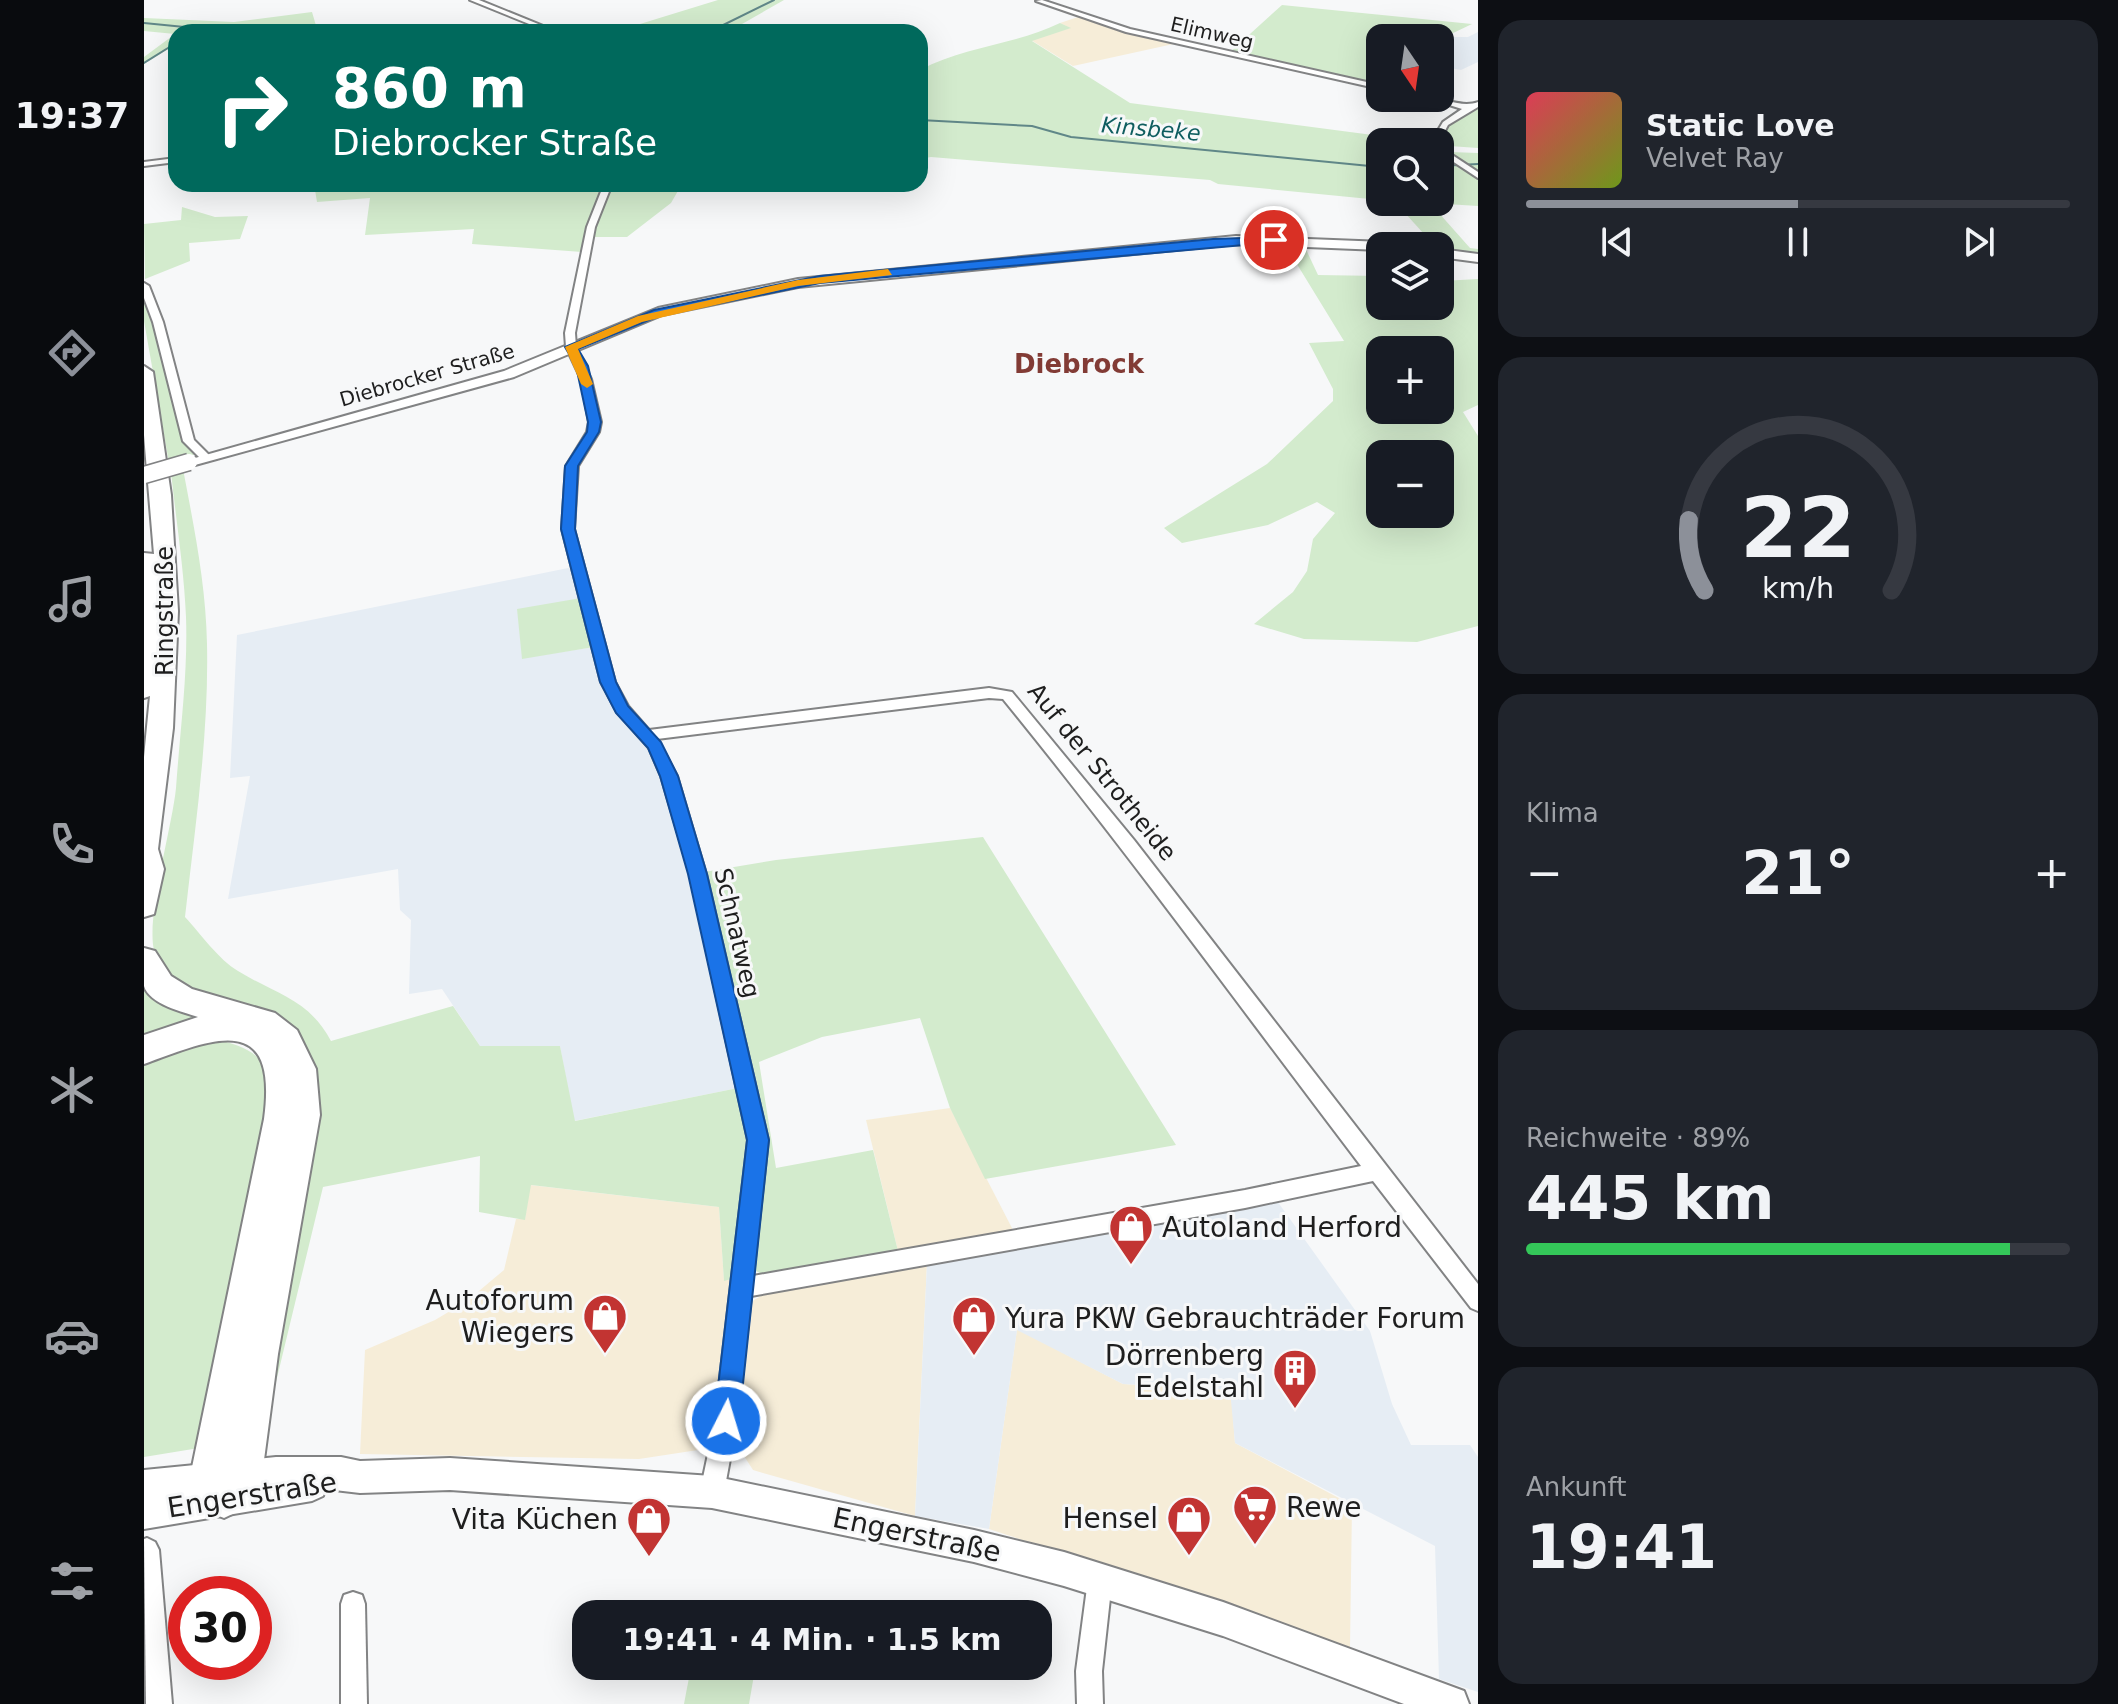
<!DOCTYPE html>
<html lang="de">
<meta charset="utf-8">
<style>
:root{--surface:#171b24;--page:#20242c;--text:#f1f3f6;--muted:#9ea1a6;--line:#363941;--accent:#8c9099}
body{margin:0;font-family:"DejaVu Sans",sans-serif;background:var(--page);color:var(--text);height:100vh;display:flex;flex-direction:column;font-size:30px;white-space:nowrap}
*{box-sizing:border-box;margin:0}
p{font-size:26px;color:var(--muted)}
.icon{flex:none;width:44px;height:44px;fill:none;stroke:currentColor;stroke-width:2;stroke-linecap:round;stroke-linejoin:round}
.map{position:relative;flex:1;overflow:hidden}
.panel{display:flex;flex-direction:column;gap:20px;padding:20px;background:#0d0f14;width:640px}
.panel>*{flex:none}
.top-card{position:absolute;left:24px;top:24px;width:760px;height:168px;border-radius:24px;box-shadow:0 8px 32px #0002;background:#00695c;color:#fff;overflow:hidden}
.needle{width:52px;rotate:167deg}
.fabs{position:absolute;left:1222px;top:24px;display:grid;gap:16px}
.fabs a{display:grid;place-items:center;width:88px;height:88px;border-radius:16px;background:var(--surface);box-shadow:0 8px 32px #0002;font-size:40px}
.speed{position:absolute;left:24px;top:1576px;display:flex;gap:16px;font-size:40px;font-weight:700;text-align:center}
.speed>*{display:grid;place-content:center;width:104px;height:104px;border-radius:50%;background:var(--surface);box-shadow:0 8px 32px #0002;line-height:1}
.speed .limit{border:12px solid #d22;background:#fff;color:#111}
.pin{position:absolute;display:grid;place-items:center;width:68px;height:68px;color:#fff;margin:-34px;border:4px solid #fff;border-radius:50%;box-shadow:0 2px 8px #0007}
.me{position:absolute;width:88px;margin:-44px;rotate:5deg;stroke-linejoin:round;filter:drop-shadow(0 0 6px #0008)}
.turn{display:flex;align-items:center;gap:28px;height:168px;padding:0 32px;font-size:36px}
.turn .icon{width:104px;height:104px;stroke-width:2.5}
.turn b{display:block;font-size:56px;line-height:68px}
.big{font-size:60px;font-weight:700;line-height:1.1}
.panel .tile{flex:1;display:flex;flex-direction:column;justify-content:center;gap:12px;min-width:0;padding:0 28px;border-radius:24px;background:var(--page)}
.panel .dial{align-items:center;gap:0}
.dial svg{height:208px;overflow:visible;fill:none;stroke:var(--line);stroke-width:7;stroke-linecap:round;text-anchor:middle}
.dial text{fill:var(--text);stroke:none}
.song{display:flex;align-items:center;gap:24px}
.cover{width:96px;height:96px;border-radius:12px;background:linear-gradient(135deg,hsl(350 70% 55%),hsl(80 70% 35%))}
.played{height:8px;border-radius:4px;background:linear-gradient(90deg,var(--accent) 50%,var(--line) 50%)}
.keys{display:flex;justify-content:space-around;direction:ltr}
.heat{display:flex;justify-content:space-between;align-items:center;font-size:44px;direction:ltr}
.charge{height:12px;border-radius:6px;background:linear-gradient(90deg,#34c759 89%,var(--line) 0)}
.trip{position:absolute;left:428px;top:1600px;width:480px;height:80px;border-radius:24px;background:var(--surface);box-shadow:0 8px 32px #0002;font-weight:700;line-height:80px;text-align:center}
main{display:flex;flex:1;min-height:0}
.dock{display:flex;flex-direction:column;width:144px;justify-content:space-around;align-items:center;background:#090b0e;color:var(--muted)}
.dock .icon{width:56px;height:56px}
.dock .on{color:var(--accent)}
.dock b{font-size:36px;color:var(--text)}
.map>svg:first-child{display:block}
.commercial{fill:#f6edd8}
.built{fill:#e6edf4}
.green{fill:#d3ebcd;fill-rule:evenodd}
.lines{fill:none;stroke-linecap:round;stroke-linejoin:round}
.stream{stroke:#608788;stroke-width:2}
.street-casing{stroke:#828384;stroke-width:4}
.secondary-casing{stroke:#828384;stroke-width:4}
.highway-casing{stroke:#828384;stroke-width:4}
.street{fill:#fff;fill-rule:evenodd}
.secondary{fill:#fff;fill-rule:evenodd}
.highway{fill:#fff;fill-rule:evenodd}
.secondary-bridge-casing{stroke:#828384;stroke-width:19;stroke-linecap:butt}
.secondary-bridge{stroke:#fff;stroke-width:16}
.route{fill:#1a73e8;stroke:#114b97;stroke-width:2}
.slow{fill:#f59e0b}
.labels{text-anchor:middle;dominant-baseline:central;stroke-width:6;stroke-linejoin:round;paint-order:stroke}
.far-street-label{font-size:20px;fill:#1e1e1e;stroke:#f7f8f9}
.far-water-label{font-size:22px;font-style:italic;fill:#0f5d60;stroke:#f7f8f9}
.street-label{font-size:24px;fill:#1e1e1e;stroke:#f7f8f9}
.far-district-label{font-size:26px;font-weight:bold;fill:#823b35;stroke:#f7f8f9}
.near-poi-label{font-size:28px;fill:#1e1e1e;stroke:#f7f8f9;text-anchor:end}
.near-street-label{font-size:28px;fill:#1e1e1e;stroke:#f7f8f9}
</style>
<main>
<nav class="dock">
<b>19:37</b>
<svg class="icon on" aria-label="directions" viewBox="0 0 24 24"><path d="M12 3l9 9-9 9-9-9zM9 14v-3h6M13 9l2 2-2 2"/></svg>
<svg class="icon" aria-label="music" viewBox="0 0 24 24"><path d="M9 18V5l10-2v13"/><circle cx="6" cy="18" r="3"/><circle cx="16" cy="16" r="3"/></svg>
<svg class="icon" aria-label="phone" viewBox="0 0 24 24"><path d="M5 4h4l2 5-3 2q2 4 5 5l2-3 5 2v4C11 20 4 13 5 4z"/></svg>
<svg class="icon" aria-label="climate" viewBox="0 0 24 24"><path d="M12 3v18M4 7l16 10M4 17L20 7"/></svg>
<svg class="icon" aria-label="car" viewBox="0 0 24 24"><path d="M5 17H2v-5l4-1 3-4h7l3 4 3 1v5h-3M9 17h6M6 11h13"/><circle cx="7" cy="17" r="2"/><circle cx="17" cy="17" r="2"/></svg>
<svg class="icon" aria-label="filters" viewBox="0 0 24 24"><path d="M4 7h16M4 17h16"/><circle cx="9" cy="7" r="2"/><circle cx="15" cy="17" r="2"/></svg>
</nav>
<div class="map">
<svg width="1334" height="1704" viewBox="0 0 1334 1704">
<rect width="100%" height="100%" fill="#f7f8f9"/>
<!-- commercial -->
<g class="commercial">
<polygon points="940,15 979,30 1034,43 929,66 887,40 926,28 916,23"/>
<polygon points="806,1108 869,1230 754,1251 722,1120"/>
<polygon points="386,1185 575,1207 580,1280 587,1279 576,1388 572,1409 554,1450 495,1459 216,1454 221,1350 291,1320 323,1301 360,1270 372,1219 381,1219"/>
<polygon points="783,1264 771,1516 619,1473 609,1470 600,1456 594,1456 595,1399 605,1303 624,1292"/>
<polygon points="873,1329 979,1384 1087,1390 1091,1443 1208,1505 1206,1648 845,1529"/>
</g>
<!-- built -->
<g class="built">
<polygon points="1334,32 1334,62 1317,70 1296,66 1296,45 1308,37 1324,37"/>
<polygon points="429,567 437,598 378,658 450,647 510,753 548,876 594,1088 430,1121 416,1046 336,1046 298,989 265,994 267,920 256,910 254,869 84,899 106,776 86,778 93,635"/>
<polygon points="1131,1198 1226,1331 1248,1404 1267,1445 1326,1445 1334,1457 1334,1692 1295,1679 1291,1546 1091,1443 1086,1390 979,1384 873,1330 845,1529 771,1516 783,1264"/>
</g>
<!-- green -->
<g class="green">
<polygon points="574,0 640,0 584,32 470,32"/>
<polygon points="1138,5 1328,24 1305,35 1307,39 1296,45 1296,38 1236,38 1236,86 1085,53"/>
<polygon points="168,12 173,29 181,32 32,32 32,44 0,64 0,57 31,34 0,31 0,18 90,22"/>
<path d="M916 23 927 28 888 41 986 103 1282 142H1236V200L1074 184 1066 180 787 157 776 159V70C820 46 871 45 916 23Z"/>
<polygon points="1334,105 1334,148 1305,146 1298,133 1301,128"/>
<polygon points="1296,152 1312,164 1318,163 1306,152 1334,153 1334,206 1286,203 1326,248 1334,249 1334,255 1296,250 1296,246 1269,246 1273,235 1280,234 1251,202 1296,202"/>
<polygon points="170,184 538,184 527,203 483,237 446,237 438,252 328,244 330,229 221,235 226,198 173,202"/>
<polygon points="38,207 71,217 104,216 96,239 45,243 46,261 1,279 0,224 37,220"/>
<path d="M1140 243H1159L1174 275 1236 276V306H1296L1298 281 1334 279V405L1319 412 1334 436V626L1273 642 1160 639 1110 624 1149 592 1163 571 1169 539 1191 513 1173 502 1124 525 1038 543 1020 528 1123 464 1189 401V389L1165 343 1200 341ZM1236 350H1296V410H1236ZM1236 454H1296V514H1236Z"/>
<path d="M0 295C15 331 28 433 52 454L25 463 0 321Z"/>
<path d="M39 469C50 527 62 585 63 644 65 735 51 827 41 917 57 934 74 959 94 971 131 994 165 999 187 1041L309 1006 336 1046H416L431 1121 594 1088 604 1145 587 1279 580 1281 575 1207 387 1185 381 1220 335 1212 336 1156 179 1187 118 1440 173 1097C172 966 28 1029 10 950 2 916 28 828 32 788 36 731 44 674 42 617 40 569 32 520 27 472Z"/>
<polygon points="437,598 450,647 378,659 373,609"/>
<polygon points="839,837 1032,1145 841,1179 806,1108 776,1018 678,1037 615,1062 632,1168 729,1150 754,1251 621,1275 609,1270 616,1201 560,872 632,860"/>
<polygon points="0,977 124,1032 137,1179 120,1034 0,1045"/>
<path d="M67 1038C115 1049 129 1060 124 1111L55 1448 0 1457V1063Z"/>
<polygon points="547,1667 610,1675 605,1704 540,1704"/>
</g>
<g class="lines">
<!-- stream -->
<g class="stream">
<polyline points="0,23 91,32"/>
<polyline points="565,32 630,0"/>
<polyline points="0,63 32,43"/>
<polyline points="776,120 888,126 927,137 1236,167"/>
<polyline points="1296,166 1334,164"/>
</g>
<!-- street casing -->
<g class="street-casing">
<g id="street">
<polygon points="326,0 335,0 414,32 405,32"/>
<polygon points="898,0 986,29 1236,85 1236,89 982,32 892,1"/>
<path d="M1283 98C1301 98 1318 108 1334 102V107L1304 125 1295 142H1287L1299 122 1318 109Z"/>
<polygon points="1296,147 1334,172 1334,178 1296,153"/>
<polygon points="32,158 32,162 0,166 0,162"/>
<path d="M460 184H468L451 227 431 333 432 347 447 379 457 422 455 432 434 466 430 529 471 682 484 706 505 730 845 688 868 692 990 840 1334 1284V1311L1327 1308 1229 1181 1101 1208 607 1296 593 1421 580 1492 576 1500 568 1504 560 1500 556 1492 571 1421 604 1140 546 874 517 776 505 748 473 712 457 682 418 529 422 466 443 432 445 422 437 379 422 347 421 333 443 227ZM845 698 859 699C983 851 1098 1010 1217 1166L1101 1190 609 1276 624 1140 562 874 533 776 513 739Z"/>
<polygon points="0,283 5,286 19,322 50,440 66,456 66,460 58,460 39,441 9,322 0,298"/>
<polygon points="3,1538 11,1542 15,1550 28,1704 2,1704 0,1539"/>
<polygon points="956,1568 965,1571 968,1580 958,1671 959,1704 933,1704 932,1671 944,1580 947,1571"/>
<polygon points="209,1592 218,1595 221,1604 223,1704 197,1704 197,1604 200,1595"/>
</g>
</g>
<!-- secondary casing -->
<g class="secondary-casing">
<g id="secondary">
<polygon points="1092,236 1240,242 1246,246 1236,246 1236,250 1092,244 654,287 518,315 370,377 51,465 37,462 360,371 514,308 654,279"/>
<polygon points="1296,249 1334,254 1334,262 1296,257"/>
<polygon points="132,1457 197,1457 216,1461 306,1458 568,1476 830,1530 920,1552 1079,1602 1320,1691 1325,1704 1260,1704 1079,1636 920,1586 830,1562 568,1508 306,1490 216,1493 182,1489 179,1496 168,1501 0,1529 0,1470"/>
</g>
</g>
<!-- highway casing -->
<g class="highway-casing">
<g id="highway">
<polygon points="0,366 9,372 27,495 34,611 29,728 14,849 20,869 10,914 0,917 0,757 6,696 0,698 0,553 10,554 0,435"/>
<path d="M0 948 11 951 27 976 48 989 131 1013 153 1030 172 1069 176 1115 134 1354 118 1475 105 1506 80 1518 57 1509 46 1477 120 1119C135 1008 66 1040 0 1064V1035L54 1017C39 1012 5 1004 0 986 0 975 0 959 0 948Z"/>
</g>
</g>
<!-- street -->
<use href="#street" class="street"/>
<!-- secondary -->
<use href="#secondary" class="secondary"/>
<!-- highway -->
<use href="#highway" class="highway"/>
<!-- secondary-bridge casing -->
<g class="secondary-bridge-casing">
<polyline id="secondary-bridge" points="0,475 45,462"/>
</g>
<!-- secondary-bridge -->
<use href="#secondary-bridge" class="secondary-bridge"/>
</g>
<!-- route -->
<polygon class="route" points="1130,237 1133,242 676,283 517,315 434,349 444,366 457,422 455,432 434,466 431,529 472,682 484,706 517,742 534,776 563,874 625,1140 595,1421 591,1430 582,1434 573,1430 570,1421 603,1140 544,874 516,776 504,748 472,713 456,682 417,529 421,466 443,432 444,422 432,366 421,347 510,310 676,276 1069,239"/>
<!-- slow -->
<polygon class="slow" points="744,269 748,275 654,286 498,322 434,349 449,384 443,388 437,384 421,347 494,316 654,280"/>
<!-- icons -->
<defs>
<g id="shop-pin" transform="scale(2.3)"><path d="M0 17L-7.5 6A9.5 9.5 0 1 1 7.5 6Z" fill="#c23432" stroke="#f7f8f9"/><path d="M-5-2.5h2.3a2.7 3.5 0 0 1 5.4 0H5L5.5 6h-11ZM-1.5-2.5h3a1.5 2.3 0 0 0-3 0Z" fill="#fff"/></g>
<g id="building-pin" transform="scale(2.3)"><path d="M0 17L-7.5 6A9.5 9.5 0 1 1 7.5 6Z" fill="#c23432" stroke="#f7f8f9"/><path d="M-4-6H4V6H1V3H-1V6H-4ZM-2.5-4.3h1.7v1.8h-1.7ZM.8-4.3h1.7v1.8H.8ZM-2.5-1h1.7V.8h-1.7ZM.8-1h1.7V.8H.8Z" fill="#fff"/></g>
<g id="supermarket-pin" transform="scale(2.3)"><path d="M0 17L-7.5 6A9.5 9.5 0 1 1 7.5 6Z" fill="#c23432" stroke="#f7f8f9"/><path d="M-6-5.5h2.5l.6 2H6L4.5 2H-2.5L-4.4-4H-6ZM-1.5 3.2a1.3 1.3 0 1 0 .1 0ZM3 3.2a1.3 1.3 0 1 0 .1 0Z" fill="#fff"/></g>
</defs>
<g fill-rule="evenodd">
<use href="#shop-pin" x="987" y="1227"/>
<use href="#shop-pin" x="461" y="1316"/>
<use href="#shop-pin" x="830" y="1318"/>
<use href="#building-pin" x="1151" y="1371"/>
<use href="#supermarket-pin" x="1111" y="1507"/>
<use href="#shop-pin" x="1045" y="1518"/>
<use href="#shop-pin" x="505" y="1519"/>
</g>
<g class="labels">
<!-- far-street labels -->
<g class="far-street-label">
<text transform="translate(1068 33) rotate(13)">Elimweg</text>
<text transform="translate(283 375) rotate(-16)">Diebrocker Straße</text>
</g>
<!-- far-water labels -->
<g class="far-water-label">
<text transform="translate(1007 129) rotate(5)">Kinsbeke</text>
</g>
<!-- street labels -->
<g class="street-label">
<text transform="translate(21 611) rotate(-90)">Ringstraße</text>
<text transform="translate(958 772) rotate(51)">Auf der Strotheide</text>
<text transform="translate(593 933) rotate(77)">Schnatweg</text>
</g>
<!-- far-district labels -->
<g class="far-district-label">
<text x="935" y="364">Diebrock</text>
</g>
<!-- near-poi labels -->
<g class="near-poi-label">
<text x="1018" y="1227" text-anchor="start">Autoland Herford</text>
<text x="430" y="1300">Autoforum<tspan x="430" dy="32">Wiegers</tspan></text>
<text x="861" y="1318" text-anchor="start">Yura PKW Gebrauchträder Forum</text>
<text x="1120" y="1355">Dörrenberg<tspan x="1120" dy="32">Edelstahl</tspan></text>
<text x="1142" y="1507" text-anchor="start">Rewe</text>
<text x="1014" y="1518">Hensel</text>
<text x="474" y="1519">Vita Küchen</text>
</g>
<!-- near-street labels -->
<g class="near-street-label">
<text transform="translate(108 1495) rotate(-9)">Engerstraße</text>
<text transform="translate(773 1535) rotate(12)">Engerstraße</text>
</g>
</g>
</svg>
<div class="fabs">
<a><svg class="needle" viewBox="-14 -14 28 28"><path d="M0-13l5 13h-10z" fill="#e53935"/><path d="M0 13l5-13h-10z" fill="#9ea1a6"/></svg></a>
<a><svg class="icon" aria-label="search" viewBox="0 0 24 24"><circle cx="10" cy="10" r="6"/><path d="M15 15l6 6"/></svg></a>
<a><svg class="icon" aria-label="layers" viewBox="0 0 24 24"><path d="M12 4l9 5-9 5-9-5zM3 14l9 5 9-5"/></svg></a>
<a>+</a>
<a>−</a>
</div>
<div class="speed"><div class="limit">30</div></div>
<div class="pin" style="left:1130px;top:240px;background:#d93025"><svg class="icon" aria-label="arrive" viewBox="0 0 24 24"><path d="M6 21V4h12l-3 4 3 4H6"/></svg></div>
<svg class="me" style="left:582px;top:1421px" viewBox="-20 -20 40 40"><circle r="17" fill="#1a73e8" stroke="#fff" stroke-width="3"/><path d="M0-11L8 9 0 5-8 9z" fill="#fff"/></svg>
<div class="trip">19:41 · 4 Min. · 1.5 km</div>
<div class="top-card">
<div class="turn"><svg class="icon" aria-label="right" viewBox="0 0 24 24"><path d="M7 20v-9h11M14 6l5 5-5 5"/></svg><div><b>860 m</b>Diebrocker Straße</div></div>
</div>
</div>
<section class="panel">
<div class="tile">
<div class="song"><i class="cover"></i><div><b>Static Love</b><p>Velvet Ray</p></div></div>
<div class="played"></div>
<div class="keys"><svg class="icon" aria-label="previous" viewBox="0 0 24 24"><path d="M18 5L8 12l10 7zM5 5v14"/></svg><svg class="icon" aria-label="pause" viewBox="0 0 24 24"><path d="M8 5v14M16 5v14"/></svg><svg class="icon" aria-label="next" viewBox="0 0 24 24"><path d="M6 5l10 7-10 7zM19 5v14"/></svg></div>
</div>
<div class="tile dial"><svg viewBox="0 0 100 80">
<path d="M14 69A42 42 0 1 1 86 69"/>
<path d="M14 69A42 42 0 0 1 8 42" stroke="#8c9099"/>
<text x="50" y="56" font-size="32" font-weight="700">22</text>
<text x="50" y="72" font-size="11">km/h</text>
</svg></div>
<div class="tile"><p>Klima</p>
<div class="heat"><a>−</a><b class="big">21°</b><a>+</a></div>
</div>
<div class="tile"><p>Reichweite · 89%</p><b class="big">445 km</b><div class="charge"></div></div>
<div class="tile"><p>Ankunft</p><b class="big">19:41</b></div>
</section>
</main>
